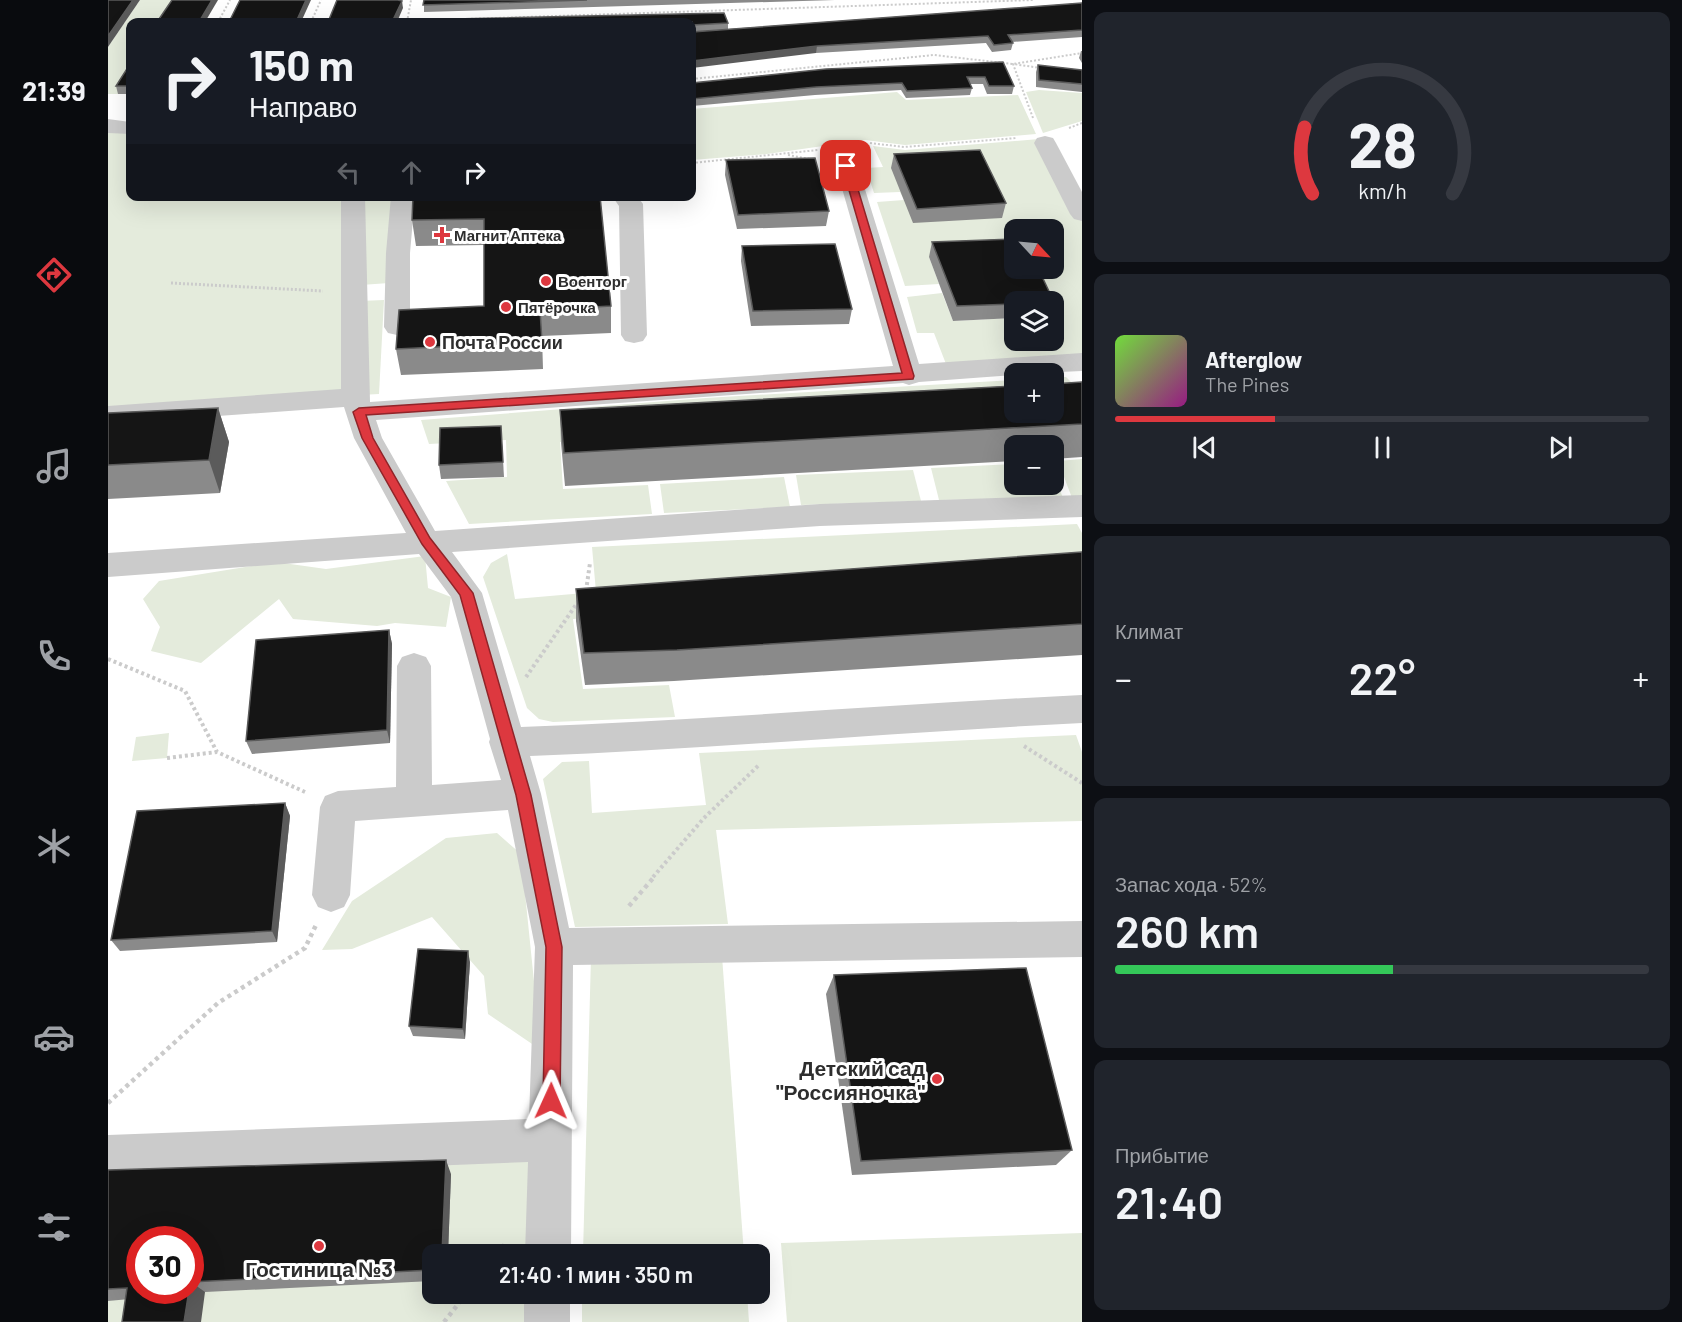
<!DOCTYPE html>
<html lang="ru">
<meta charset="utf-8">
<style>
:root{--surface:#171b24;--page:#20242c;--text:#f1f3f6;--muted:#9ea1a6;--line:#363941;--accent:#dd383f}
body{margin:0;font-family:Barlow,sans-serif;background:var(--page);color:var(--text);height:100vh;display:flex;flex-direction:column;font-size:22px;white-space:nowrap}
*{box-sizing:border-box;margin:0}
p{font-size:20px;color:var(--muted)}
.icon{flex:none;width:33px;height:33px;fill:none;stroke:currentColor;stroke-width:2;stroke-linecap:round;stroke-linejoin:round}
.map{position:relative;flex:1;overflow:hidden}
.drawer{display:flex;flex-direction:column;gap:12px;padding:12px;background:#0d0f14;width:600px}
.drawer>*{flex:none}
.banner{position:absolute;left:18px;top:18px;width:570px;height:183px;border-radius:12px;box-shadow:0 6px 24px #0002;background:#171b24;color:var(--text);overflow:hidden}
.needle{width:39px;rotate:116deg}
.fabs{position:absolute;left:896px;top:219px;display:grid;gap:12px}
.fabs a{display:grid;place-items:center;width:60px;height:60px;border-radius:12px;background:var(--surface);box-shadow:0 6px 24px #0002;font-size:30px}
.speed{position:absolute;left:18px;top:1226px;display:flex;gap:12px;font-size:30px;font-weight:700;text-align:center}
.speed>*{display:grid;place-content:center;width:78px;height:78px;border-radius:50%;background:var(--surface);box-shadow:0 6px 24px #0002;line-height:1}
.speed .limit{border:9px solid #d22;background:#fff;color:#111}
.pin{position:absolute;display:grid;place-items:center;width:51px;height:51px;color:#fff;margin:-26px;border-radius:12px;box-shadow:0 3px 9px #0006}
.me{position:absolute;width:66px;margin:-33px;rotate:1deg;stroke-linejoin:round;filter:drop-shadow(0 0 4px #0008)}
.turn{display:flex;align-items:center;gap:21px;height:126px;padding:0 24px;font-size:27px}
.turn .icon{width:78px;height:78px;stroke-width:2.5}
.turn b{display:block;font-size:42px;line-height:51px}
.lanes{display:flex;align-items:center;height:57px;padding:0 24px;background:#0003;justify-content:center;gap:30px;direction:ltr}
.lanes .off{opacity:.35}
.big{font-size:45px;font-weight:600;line-height:1.1}
.drawer .tile{flex:1;display:flex;flex-direction:column;justify-content:center;gap:9px;min-width:0;padding:0 21px;border-radius:12px;background:var(--page)}
.drawer .dial{align-items:center;gap:0}
.dial svg{height:156px;overflow:visible;fill:none;stroke:var(--line);stroke-width:7;stroke-linecap:round;text-anchor:middle}
.dial text{fill:var(--text);stroke:none}
.song{display:flex;align-items:center;gap:18px}
.cover{width:72px;height:72px;border-radius:9px;background:linear-gradient(135deg,hsl(100 70% 55%),hsl(310 70% 35%))}
.played{height:6px;border-radius:3px;background:linear-gradient(90deg,var(--accent) 30%,var(--line) 30%)}
.keys{display:flex;justify-content:space-around;direction:ltr}
.heat{display:flex;justify-content:space-between;align-items:center;font-size:33px;direction:ltr}
.charge{height:9px;border-radius:4px;background:linear-gradient(90deg,#34c759 52%,var(--line) 0)}
.trip{position:absolute;left:314px;top:1244px;width:348px;height:60px;border-radius:12px;background:var(--surface);box-shadow:0 6px 24px #0002;font-weight:600;line-height:60px;text-align:center}
main{display:flex;flex:1;min-height:0}
.tab-bar{display:flex;flex-direction:column;width:108px;justify-content:space-around;align-items:center;background:#090b0e;color:var(--muted)}
.tab-bar .icon{width:42px;height:42px}
.tab-bar .current{color:var(--accent)}
.tab-bar b{font-size:27px;color:var(--text)}
.map>svg:first-child{display:block}
.green{fill:#e4ebdc;fill-rule:evenodd}
.lines{fill:none;stroke-linecap:round;stroke-linejoin:round}
.path-far3{stroke:#cbcbcb;stroke-width:2;stroke-dasharray:2 2;stroke-linecap:butt}
.path-far2{stroke:#cbcbcb;stroke-width:3;stroke-dasharray:2 2;stroke-linecap:butt}
.path-far1{stroke:#cbcbcb;stroke-width:4;stroke-dasharray:3 3;stroke-linecap:butt}
.path{stroke:#cbcbcb;stroke-width:4.5;stroke-dasharray:4 4;stroke-linecap:butt}
.minor{fill:#cbcbcb;fill-rule:evenodd}
.wall{fill:#8a8a8a}
.shaded-wall{fill:#5b5b5b}
.building{fill:#151515;stroke:#5b5b5b;stroke-width:1.5}
.route{fill:#dd383f;stroke:#902429;stroke-width:1.5}
.poi-dot{fill:#dd383f;stroke:#fff;stroke-width:2}
.labels{text-anchor:middle;dominant-baseline:central;stroke-width:6;stroke-linejoin:round;paint-order:stroke}
.far-poi-label{font-size:15px;font-weight:bold;fill:#2e2e2e;stroke:#fff;text-anchor:start}
.poi-label{font-size:18px;font-weight:bold;fill:#2e2e2e;stroke:#fff;text-anchor:start}
.near-poi-label{font-size:21px;font-weight:bold;fill:#2e2e2e;stroke:#fff;text-anchor:end}
</style>
<main>
<nav class="tab-bar">
<b>21:39</b>
<svg class="icon current" aria-label="directions" viewBox="0 0 24 24"><path d="M12 3l9 9-9 9-9-9zM9 14v-3h6M13 9l2 2-2 2"/></svg>
<svg class="icon" aria-label="music" viewBox="0 0 24 24"><path d="M9 18V5l10-2v13"/><circle cx="6" cy="18" r="3"/><circle cx="16" cy="16" r="3"/></svg>
<svg class="icon" aria-label="phone" viewBox="0 0 24 24"><path d="M5 4h4l2 5-3 2q2 4 5 5l2-3 5 2v4C11 20 4 13 5 4z"/></svg>
<svg class="icon" aria-label="climate" viewBox="0 0 24 24"><path d="M12 3v18M4 7l16 10M4 17L20 7"/></svg>
<svg class="icon" aria-label="car" viewBox="0 0 24 24"><path d="M5 17H2v-5l4-1 3-4h7l3 4 3 1v5h-3M9 17h6M6 11h13"/><circle cx="7" cy="17" r="2"/><circle cx="17" cy="17" r="2"/></svg>
<svg class="icon" aria-label="filters" viewBox="0 0 24 24"><path d="M4 7h16M4 17h16"/><circle cx="9" cy="7" r="2"/><circle cx="15" cy="17" r="2"/></svg>
</nav>
<div class="map">
<svg width="974" height="1322" viewBox="0 0 974 1322">
<rect width="100%" height="100%" fill="#fff"/>
<!-- green -->
<g class="green">
<polygon points="32,0 70,0 56,22 22,22 22,75 10,94 0,94 0,47"/>
<polygon points="931,90 974,93 974,121 935,133 918,92"/>
<polygon points="789,92 798,100 910,95 928,134 797,145 757,140 659,154 584,160 584,109"/>
<polygon points="0,128 22,130 22,196 241,197 245,396 0,413"/>
<polygon points="931,139 974,221 974,354 838,364 826,333 809,333 799,297 834,293 845,321 906,318 906,340 945,340 945,302 919,269 945,268 945,230 906,230 906,253 821,257 831,284 797,286 769,202 796,200 792,192 766,193 758,168 775,167 765,146 797,150"/>
<polygon points="256,197 289,197 281,283 253,285"/>
<polygon points="276,300 271,394 252,395 252,301"/>
<polygon points="945,377 958,377 974,393 974,412 452,442 455,489 540,485 544,514 361,524 338,481 399,477 398,440 321,444 313,420 598,398 906,380 906,412 945,412"/>
<polygon points="974,459 974,498 964,498 950,461"/>
<polygon points="906,464 906,484 945,484 945,472 955,498 831,500 823,468"/>
<polygon points="805,470 813,501 693,505 688,475"/>
<polygon points="676,477 682,507 556,513 552,484"/>
<polygon points="969,524 974,533 974,581 465,619 475,689 561,685 567,717 445,722 431,719 419,708 375,577 383,563 399,554 407,599 488,592 484,547"/>
<polygon points="317,556 320,588 343,597 338,627 287,623 269,626 185,619 171,599 93,663 43,651 52,627 35,599 51,581 168,562 218,569"/>
<polygon points="61,733 59,758 24,761 28,737"/>
<polygon points="968,735 974,752 974,821 608,830 620,924 467,927 435,779 454,762 481,761 484,813 598,805 591,753"/>
<polygon points="389,833 413,854 428,1001 427,1046 380,1014 376,976 324,917 244,949 214,950 244,901 289,871 338,838"/>
<polygon points="614,956 636,1254 475,1254 483,957"/>
<path d="M430 1156 427 1254H324V1293H426L425 1322H0V1164ZM32 1239H82V1290H32Z"/>
<polygon points="974,1233 974,1322 679,1322 673,1243"/>
<polygon points="474,1293 639,1293 641,1322 474,1322"/>
</g>
<g class="lines">
<!-- path-far3 -->
<g class="path-far3">
<polyline points="299,21 925,0"/>
<polyline points="110,22 122,0"/>
<polyline points="203,22 213,0"/>
<polyline points="299,22 303,0"/>
<polyline points="584,79 826,55 905,64 974,53"/>
<polyline points="925,118 905,64 933,68"/>
<polyline points="961,128 974,123"/>
<polyline points="762,143 796,147 909,138"/>
<polyline points="680,155 702,159"/>
<polyline points="584,163 710,150"/>
</g>
<!-- path-far2 -->
<polyline class="path-far2" points="63,283 215,291"/>
<!-- path-far1 -->
<g class="path-far1">
<polyline points="478,591 482,563"/>
<polyline points="0,659 77,691 109,752 197,792"/>
<polyline points="418,677 470,602"/>
<polyline points="916,746 974,783"/>
<polyline points="59,758 109,752"/>
<polyline points="545,877 596,818 652,764"/>
</g>
<!-- path -->
<g class="path">
<polyline points="521,906 547,876"/>
<polyline points="0,1103 110,1003 197,948 208,925"/>
<polyline points="389,1254 397,1244"/>
<polyline points="336,1322 359,1293"/>
</g>
<!-- minor -->
<g class="minor">
<polygon points="0,119 22,122 22,134 0,133"/>
<polygon points="937,136 945,138 948,143 974,192 974,221 966,219 962,214 926,143 929,138"/>
<path d="M736 150 744 152 747 157 811 364 974 353V371L906 374V375L811 382 801 385 795 383 268 420 274 438 327 531 712 504 974 495V517L712 526 344 552 374 593 413 727C600 720 787 704 974 695V723C790 732 606 749 422 756L433 794 461 928 974 921V957L465 965 463 1254H417L420 1162 0 1179V1135L421 1119 427 947 400 810 247 821 242 895 236 907 223 912 210 907 204 895 212 807 217 796 230 791 288 787 289 666 294 657 306 653 318 657 323 666 324 785 393 780 381 742 382 739 343 597 311 554 0 577V553L298 533 246 438 236 407 0 424V406L233 389V196H257L262 402 785 366 725 157 728 152Z"/>
<polygon points="283,196 307,196 302,253 302,327 298,333 289,335 280,333 276,327 278,253"/>
<polygon points="504,196 529,196 535,204 539,335 535,341 526,343 517,341 513,335 511,206"/>
<rect x="416" y="1293" width="46" height="29"/>
</g>
</g>
<!-- wall -->
<g class="wall">
<polygon points="316,0 727,0 316,12"/>
<polygon points="974,3 974,37 904,42 905,43 903,50 884,52 878,43 708,53 584,32 584,22 346,22 346,19 620,23 620,29"/>
<polygon points="973,51 974,51 974,63 971,58"/>
<polygon points="895,62 906,86 904,94 879,94 875,84 862,84 864,88 862,95 798,98 793,90 707,95 584,106 584,83"/>
<polygon points="22,64 22,94 10,94 8,86"/>
<polygon points="930,65 974,70 974,92 928,87 928,72"/>
<polygon points="786,154 898,203 894,218 805,223 783,168"/>
<polygon points="618,160 721,211 718,226 629,229 617,175"/>
<polygon points="492,196 503,306 503,333 434,336 435,369 293,375 288,349 376,306 376,245 308,246 304,220"/>
<polygon points="906,239 906,268 930,268 946,302 945,305 945,302 906,302 906,318 845,321 821,257 824,242"/>
<polygon points="634,246 744,309 741,324 643,326 633,261"/>
<polygon points="974,382 974,457 945,459 945,446 906,446 906,461 457,486 453,443 452,410"/>
<polygon points="110,408 121,442 112,493 0,499 0,413"/>
<polygon points="393,426 396,477 333,479 331,465"/>
<polygon points="974,552 974,655 566,681 477,685 468,621 468,589"/>
<polygon points="281,630 284,644 282,743 144,754 138,741"/>
<polygon points="177,803 182,816 169,942 12,951 3,940"/>
<polygon points="362,962 357,1039 305,1036 301,1026"/>
<polygon points="726,975 964,1150 948,1165 744,1175 718,994"/>
<polygon points="0,1170 343,1174 340,1254 324,1254 324,1281 97,1292 0,1301"/>
</g>
<!-- shaded-wall -->
<g class="shaded-wall">
<polygon points="25,0 32,0 0,47 0,36"/>
<polygon points="104,0 110,0 97,22 91,22"/>
<polygon points="198,0 203,0 193,22 188,22"/>
<polygon points="294,1 295,8 289,22 284,22"/>
<polygon points="709,46 708,53 584,68 584,61"/>
<polygon points="110,408 121,442 112,493 101,460"/>
<polygon points="281,630 284,644 282,743 279,730"/>
<polygon points="177,803 182,816 169,942 164,931"/>
<polygon points="360,951 362,962 357,1039 355,1029"/>
<polygon points="338,1160 343,1174 340,1254 334,1254"/>
<polygon points="83,1282 97,1292 93,1322 76,1322 81,1290 82,1290"/>
</g>
<!-- building -->
<g class="building">
<polygon points="0,0 25,0 0,36"/>
<polygon points="64,0 104,0 91,22 49,22"/>
<polygon points="132,0 198,0 188,22 121,22"/>
<polygon points="229,0 290,0 294,1 284,22 220,22"/>
<polygon points="316,0 479,0 315,5"/>
<polygon points="974,3 974,30 900,35 905,43 886,45 880,36 709,46 584,61 584,32"/>
<polygon points="616,13 620,23 584,25 584,22 347,22 346,19"/>
<polygon points="895,62 906,86 881,86 877,77 859,77 864,88 799,91 794,83 708,87 584,99 584,83 718,69"/>
<polygon points="22,64 22,86 8,86"/>
<polygon points="930,65 974,70 974,84 931,80"/>
<polygon points="872,150 898,203 809,209 786,154"/>
<polygon points="707,158 721,211 630,215 618,160"/>
<polygon points="305,196 492,196 503,306 432,310 434,342 288,349 291,310 376,306 376,219 304,220"/>
<polygon points="906,239 906,268 930,268 946,302 906,302 906,304 849,306 824,242"/>
<polygon points="727,244 744,309 645,311 634,246"/>
<polygon points="974,382 974,424 456,453 452,410 906,386 906,412 945,412 945,384"/>
<polygon points="110,408 101,460 0,465 0,413"/>
<polygon points="393,426 395,462 331,465 332,428"/>
<polygon points="974,552 974,624 569,650 476,653 468,589"/>
<polygon points="281,630 279,730 138,741 148,640"/>
<polygon points="177,803 164,931 3,940 29,811"/>
<polygon points="310,949 360,951 355,1029 301,1026"/>
<polygon points="918,968 964,1150 753,1161 726,975"/>
<polygon points="338,1160 334,1254 324,1254 324,1270 82,1282 82,1239 32,1239 32,1290 81,1290 76,1322 14,1322 19,1288 0,1289 0,1170"/>
</g>
<!-- route -->
<polygon class="route" points="735,164 743,166 806,376 805,379 258,415 265,438 322,538 365,593 423,795 454,947 452,1101 450,1107 443,1109 437,1107 435,1101 438,947 408,795 352,595 314,544 254,438 245,412 251,408 794,373 734,166"/>
<!-- markers -->
<g class="poi-dot">
<path d="M331 226h6v6h6v6h-6v6h-6v-6h-6v-6h6z"/>
<circle cx="438" cy="281" r="6"/>
<circle cx="398" cy="307" r="6"/>
<circle cx="322" cy="342" r="6"/>
<circle cx="829" cy="1079" r="6"/>
<circle cx="211" cy="1246" r="6"/>
</g>
<g class="labels">
<!-- far-poi labels -->
<g class="far-poi-label">
<text x="346" y="235">Магнит Аптека</text>
<text x="450" y="281">Военторг</text>
<text x="410" y="307">Пятёрочка</text>
</g>
<!-- poi labels -->
<g class="poi-label">
<text x="334" y="342">Почта России</text>
</g>
<!-- near-poi labels -->
<g class="near-poi-label">
<text x="817" y="1067">Детский сад<tspan x="817" dy="24">"Россияночка"</tspan></text>
<text x="211" y="1268" text-anchor="middle">Гостиница №3</text>
</g>
</g>
</svg>
<div class="fabs">
<a><svg class="needle" viewBox="-14 -14 28 28"><path d="M0-13l5 13h-10z" fill="#e53935"/><path d="M0 13l5-13h-10z" fill="#9ea1a6"/></svg></a>
<a><svg class="icon" aria-label="layers" viewBox="0 0 24 24"><path d="M12 4l9 5-9 5-9-5zM3 14l9 5 9-5"/></svg></a>
<a>+</a>
<a>−</a>
</div>
<div class="speed"><div class="limit">30</div></div>
<div class="pin" style="left:738px;top:166px;background:#d93025"><svg class="icon" aria-label="arrive" viewBox="0 0 24 24"><path d="M6 21V4h12l-3 4 3 4H6"/></svg></div>
<svg class="me" style="left:443px;top:1101px" viewBox="-20 -20 40 40"><path d="M0-17L14 15 0 8-14 15z" fill="#dd383f" stroke="#fff" stroke-width="4"/></svg>
<div class="trip">21:40 · 1 мин · 350 m</div>
<div class="banner">
<div class="turn"><svg class="icon" aria-label="right" viewBox="0 0 24 24"><path d="M7 20v-9h11M14 6l5 5-5 5"/></svg><div><b>150 m</b>Направо</div></div>
<div class="lanes"><svg class="icon off" aria-label="left" viewBox="0 0 24 24"><path d="M17 20v-9H6M10 6l-5 5 5 5"/></svg><svg class="icon off" aria-label="ahead" viewBox="0 0 24 24"><path d="M12 20V5M6 11l6-6 6 6"/></svg><svg class="icon" aria-label="right" viewBox="0 0 24 24"><path d="M7 20v-9h11M14 6l5 5-5 5"/></svg></div>
</div>
</div>
<section class="drawer">
<div class="tile dial"><svg viewBox="0 0 100 80">
<path d="M14 69A42 42 0 1 1 86 69"/>
<path d="M14 69A42 42 0 0 1 10 35" stroke="#dd383f"/>
<text x="50" y="56" font-size="32" font-weight="700">28</text>
<text x="50" y="72" font-size="11">km/h</text>
</svg></div>
<div class="tile">
<div class="song"><i class="cover"></i><div><b>Afterglow</b><p>The Pines</p></div></div>
<div class="played"></div>
<div class="keys"><svg class="icon" aria-label="previous" viewBox="0 0 24 24"><path d="M18 5L8 12l10 7zM5 5v14"/></svg><svg class="icon" aria-label="pause" viewBox="0 0 24 24"><path d="M8 5v14M16 5v14"/></svg><svg class="icon" aria-label="next" viewBox="0 0 24 24"><path d="M6 5l10 7-10 7zM19 5v14"/></svg></div>
</div>
<div class="tile"><p>Климат</p>
<div class="heat"><a>−</a><b class="big">22°</b><a>+</a></div>
</div>
<div class="tile"><p>Запас хода · 52%</p><b class="big">260 km</b><div class="charge"></div></div>
<div class="tile"><p>Прибытие</p><b class="big">21:40</b></div>
</section>
</main>
